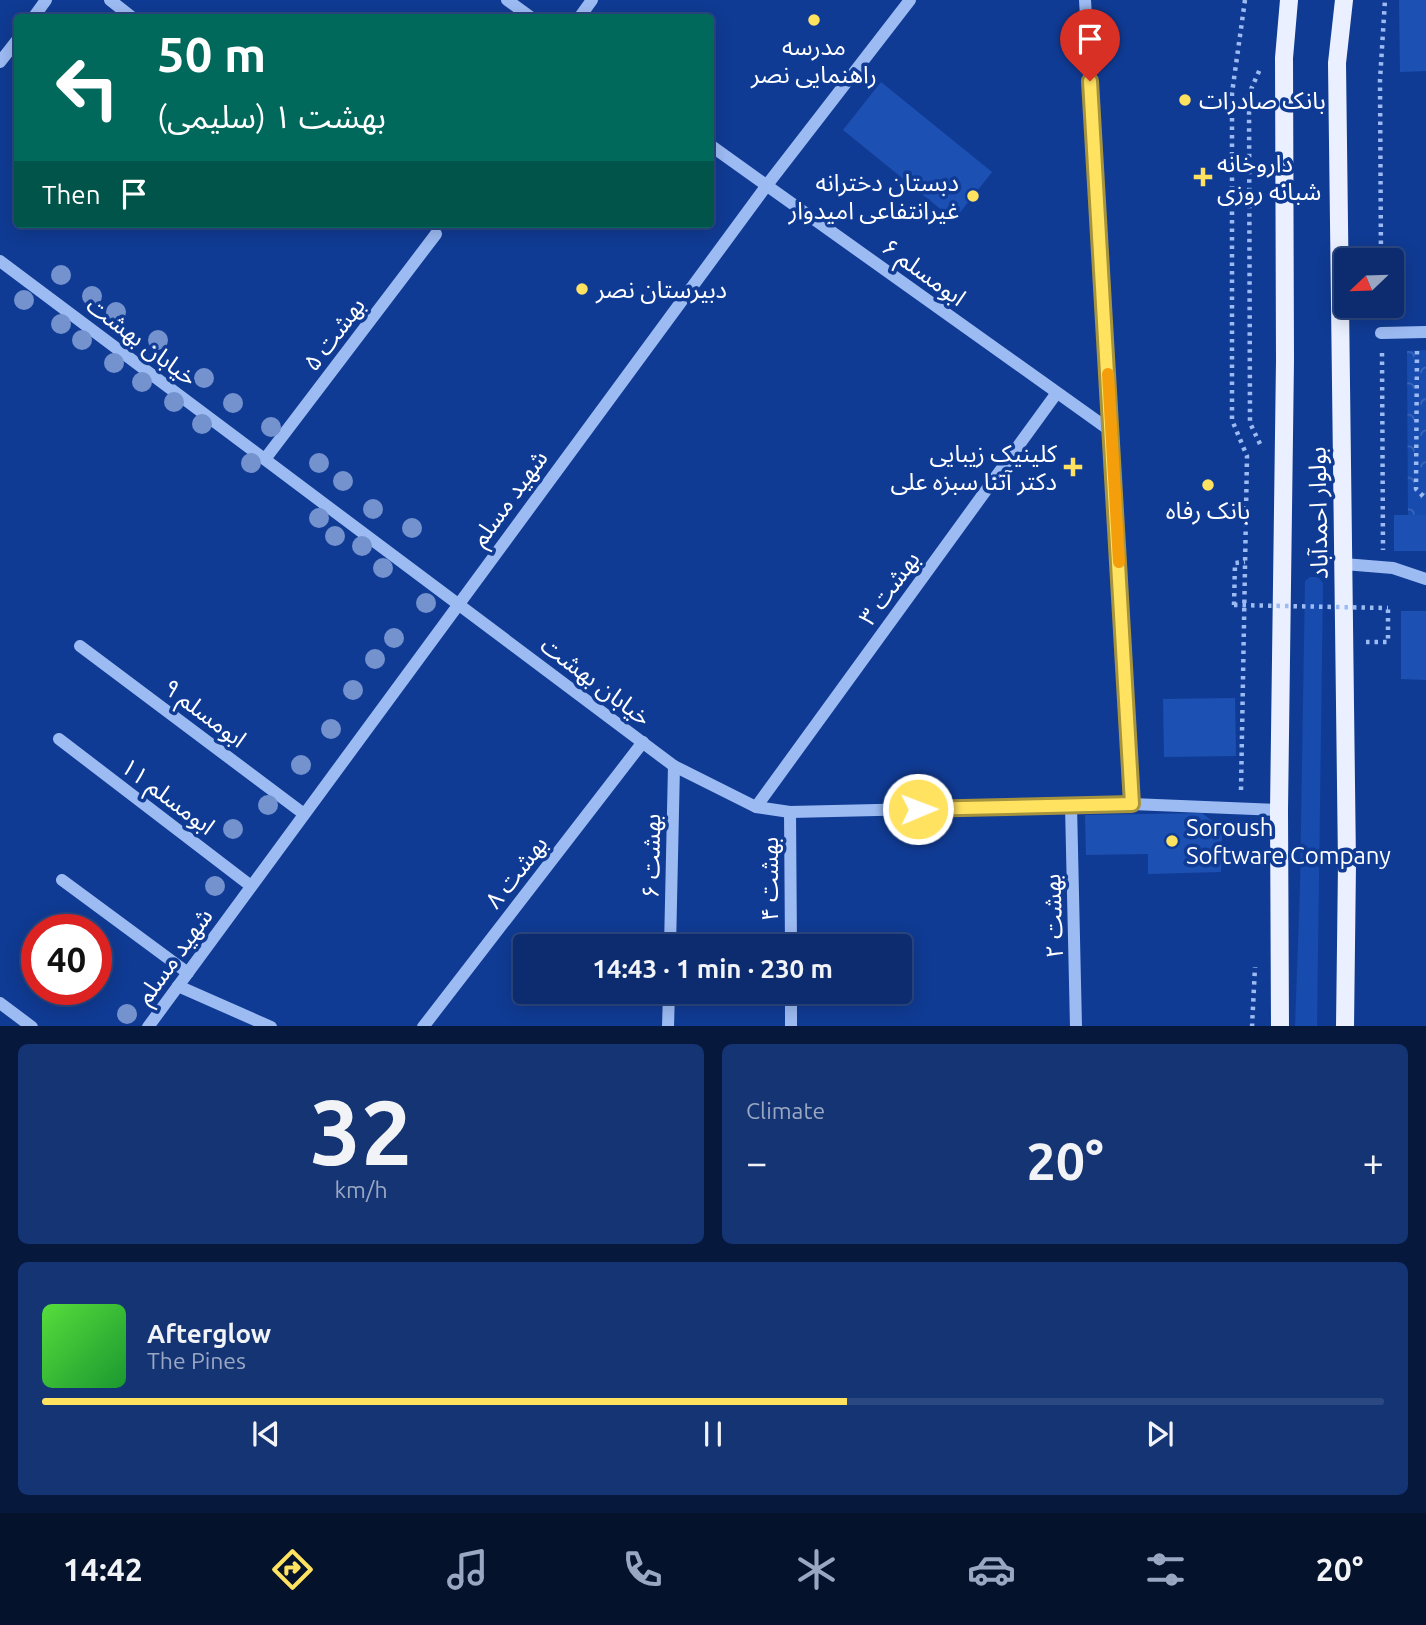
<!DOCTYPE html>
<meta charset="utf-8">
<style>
:root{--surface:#0c2c6f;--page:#153474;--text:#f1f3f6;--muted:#9aa7c3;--line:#2c4882;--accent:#ffe260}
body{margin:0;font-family:Ubuntu,"Noto Sans Arabic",sans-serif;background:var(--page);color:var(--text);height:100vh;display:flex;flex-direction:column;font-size:26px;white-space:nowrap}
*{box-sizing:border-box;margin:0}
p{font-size:23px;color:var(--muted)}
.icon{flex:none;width:38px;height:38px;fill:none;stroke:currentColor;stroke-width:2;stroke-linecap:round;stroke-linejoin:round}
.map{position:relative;height:1026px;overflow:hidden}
.panel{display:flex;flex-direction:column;gap:18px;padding:18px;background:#07183d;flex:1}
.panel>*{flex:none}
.top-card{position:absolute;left:14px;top:14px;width:700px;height:214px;border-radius:7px;box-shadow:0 4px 18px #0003,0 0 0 2px var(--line);background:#00695c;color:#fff;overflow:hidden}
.needle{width:46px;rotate:247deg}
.fabs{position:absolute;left:1334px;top:248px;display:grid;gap:14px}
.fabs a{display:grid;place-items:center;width:70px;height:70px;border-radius:7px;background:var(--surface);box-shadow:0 4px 18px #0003,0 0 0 2px var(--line);font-size:35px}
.speed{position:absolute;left:21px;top:914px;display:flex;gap:14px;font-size:35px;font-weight:700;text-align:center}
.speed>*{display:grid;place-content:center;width:91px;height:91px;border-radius:50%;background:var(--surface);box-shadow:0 4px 18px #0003,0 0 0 2px var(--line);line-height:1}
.speed .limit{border:10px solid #d22;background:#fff;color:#111}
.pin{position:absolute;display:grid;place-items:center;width:60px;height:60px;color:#fff;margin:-72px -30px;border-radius:50% 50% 50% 0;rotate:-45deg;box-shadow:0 0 7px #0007}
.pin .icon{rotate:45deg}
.me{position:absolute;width:77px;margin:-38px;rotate:89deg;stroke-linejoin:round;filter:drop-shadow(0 0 5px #0008)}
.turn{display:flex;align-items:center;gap:24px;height:147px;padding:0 28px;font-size:32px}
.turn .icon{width:91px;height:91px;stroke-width:2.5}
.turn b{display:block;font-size:49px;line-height:60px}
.then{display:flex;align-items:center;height:66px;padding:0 28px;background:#0003;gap:14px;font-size:26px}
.big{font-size:52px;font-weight:700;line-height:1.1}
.panel .card{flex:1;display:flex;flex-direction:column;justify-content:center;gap:10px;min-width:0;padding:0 24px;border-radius:10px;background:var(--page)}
.panel .dial{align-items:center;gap:0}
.dial b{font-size:91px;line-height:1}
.song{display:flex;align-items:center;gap:21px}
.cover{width:84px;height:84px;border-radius:10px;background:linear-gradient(135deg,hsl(110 70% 55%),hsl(130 70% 35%))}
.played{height:7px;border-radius:4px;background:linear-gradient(90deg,var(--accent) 60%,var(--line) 60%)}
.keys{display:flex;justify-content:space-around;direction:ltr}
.heat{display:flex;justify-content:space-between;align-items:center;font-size:38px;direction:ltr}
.panel .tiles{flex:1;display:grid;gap:18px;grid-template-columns:1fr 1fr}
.card:last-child{grid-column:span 2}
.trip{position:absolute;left:513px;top:934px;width:399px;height:70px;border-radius:7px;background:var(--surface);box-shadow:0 4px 18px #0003,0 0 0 2px var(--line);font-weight:700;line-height:70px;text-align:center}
.dock{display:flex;height:112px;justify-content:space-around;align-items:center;background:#05122c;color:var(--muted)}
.dock .icon{width:49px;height:49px}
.dock .active{color:var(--accent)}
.dock b{font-size:32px;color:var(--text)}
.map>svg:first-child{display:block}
.green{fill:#174bae}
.forest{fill:url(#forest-crowns)}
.building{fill:#1d50b3}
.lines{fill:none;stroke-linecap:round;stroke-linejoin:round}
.path{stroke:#9dbbf3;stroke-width:4.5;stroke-dasharray:3.5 5;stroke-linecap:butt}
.minor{stroke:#9dbbf3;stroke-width:12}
.major{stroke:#eaf0ff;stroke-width:18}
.path-bridge{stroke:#9dbbf3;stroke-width:4.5;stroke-dasharray:3.5 5;stroke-linecap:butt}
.tree{fill:#7492ce}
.route-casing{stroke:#a6933e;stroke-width:18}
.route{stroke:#ffe260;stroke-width:12}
.slow{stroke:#f59e0b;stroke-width:12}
.poi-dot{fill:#ffe260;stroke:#103b94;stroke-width:2.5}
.labels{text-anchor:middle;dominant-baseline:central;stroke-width:7;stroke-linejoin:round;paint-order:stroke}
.poi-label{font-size:24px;fill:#fff;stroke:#103b94;text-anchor:start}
.street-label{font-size:24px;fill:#fff;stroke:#103b94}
</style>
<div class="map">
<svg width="1426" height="1027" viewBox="0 0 1426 1027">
<defs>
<pattern id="forest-crowns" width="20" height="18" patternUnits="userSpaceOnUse" patternTransform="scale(1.75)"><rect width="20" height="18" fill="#174bae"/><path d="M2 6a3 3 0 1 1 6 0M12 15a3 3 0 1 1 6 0" fill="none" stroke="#3a66ba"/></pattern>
</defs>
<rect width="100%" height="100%" fill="#103b94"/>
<!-- green -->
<polygon class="green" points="1310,577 1318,577 1323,583 1317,1026 1295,1027 1300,887 1305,581"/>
<!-- forest -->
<polygon class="forest" points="1426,350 1426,515 1408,515 1407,351"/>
<!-- building -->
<g class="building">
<polygon points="1399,0 1426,0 1426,71 1400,72"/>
<polygon points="881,82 992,172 954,220 843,130"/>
<rect x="1394" y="515" width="32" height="36"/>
<polygon points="1401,611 1426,611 1426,680 1401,679"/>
<polygon points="1235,698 1236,756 1164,757 1163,699"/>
<polygon points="1202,813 1222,829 1221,872 1148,874 1148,854 1086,855 1085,815"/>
</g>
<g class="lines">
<!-- path -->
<g class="path">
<polyline points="1381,261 1380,80 1385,0"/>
<polyline points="1417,351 1416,489 1426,499"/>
<polyline points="1382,353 1383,550"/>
<polyline points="1260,444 1250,423 1249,94 1260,69"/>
<polyline points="1234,605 1235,563 1245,562"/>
<polyline points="1366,642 1388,642 1388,608"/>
<polyline points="1241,790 1247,456 1232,420 1232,93 1245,0"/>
<polyline points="1252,1027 1255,967"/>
</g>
<!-- minor -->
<g class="minor">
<polyline points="110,0 133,18"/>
<polyline points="507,0 532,18"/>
<polyline points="1085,0 1132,804"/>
<polyline points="33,18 46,0"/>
<polyline points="579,18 592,0"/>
<polyline points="0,62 18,39"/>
<polyline points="710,145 1111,431"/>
<polyline points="0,261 674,766 756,807 790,812 1132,804 1279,810"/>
<polyline points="1381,333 1426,332"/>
<polyline points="265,459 436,234"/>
<polyline points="1344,564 1393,568 1426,579"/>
<polyline points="80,646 304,814"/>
<polyline points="59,739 251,886"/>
<polyline points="1071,805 1076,1027"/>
<polyline points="756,807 1056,394"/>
<polyline points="790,812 791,947"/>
<polyline points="62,880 188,973"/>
<polyline points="670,947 674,766"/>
<polyline points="178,986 271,1027"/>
<polyline points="791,992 791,1027"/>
<polyline points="0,1003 32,1027"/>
<polyline points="148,1027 767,185 910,0"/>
<polyline points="423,1027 643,742"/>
<polyline points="668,1027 669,992"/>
</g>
<!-- major -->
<g class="major">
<polyline points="1344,0 1337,63 1347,864 1345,1027"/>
<polyline points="1280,1027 1279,810 1285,360 1284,58 1289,0"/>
</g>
<!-- path-bridge -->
<polyline class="path-bridge" points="1234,605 1388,608"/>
</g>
<!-- trees -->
<g class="tree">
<circle cx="61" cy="275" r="10"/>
<circle cx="92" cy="296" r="10"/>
<circle cx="24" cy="300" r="10"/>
<circle cx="116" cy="312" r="10"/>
<circle cx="61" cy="324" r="10"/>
<circle cx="82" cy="340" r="10"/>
<circle cx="158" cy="340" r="10"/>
<circle cx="114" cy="363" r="10"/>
<circle cx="204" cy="378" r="10"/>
<circle cx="142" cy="382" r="10"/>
<circle cx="174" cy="402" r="10"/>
<circle cx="233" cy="403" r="10"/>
<circle cx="202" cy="424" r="10"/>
<circle cx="271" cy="427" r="10"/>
<circle cx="251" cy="463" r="10"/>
<circle cx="319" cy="463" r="10"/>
<circle cx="343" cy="481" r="10"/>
<circle cx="373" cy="509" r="10"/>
<circle cx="319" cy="518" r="10"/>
<circle cx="412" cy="528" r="10"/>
<circle cx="335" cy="536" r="10"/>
<circle cx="362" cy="546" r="10"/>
<circle cx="383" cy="568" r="10"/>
<circle cx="426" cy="603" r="10"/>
<circle cx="394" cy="638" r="10"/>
<circle cx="375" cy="659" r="10"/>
<circle cx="353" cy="690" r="10"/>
<circle cx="331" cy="729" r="10"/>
<circle cx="301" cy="765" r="10"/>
<circle cx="268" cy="805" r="10"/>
<circle cx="233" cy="829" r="10"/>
<circle cx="215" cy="886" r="10"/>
<circle cx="127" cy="1014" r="10"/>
</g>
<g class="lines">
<!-- route casing -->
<g class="route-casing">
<polyline id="route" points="918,809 1132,804 1090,81"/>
</g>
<!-- route -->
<use href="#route" class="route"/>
<!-- slow -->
<polyline class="slow" points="1108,374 1119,562"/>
</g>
<!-- markers -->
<g class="poi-dot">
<circle cx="814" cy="20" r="7"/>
<circle cx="1185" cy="100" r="7"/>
<path d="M1199.5 166.5h7v7h7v7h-7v7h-7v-7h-7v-7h7z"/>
<circle cx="973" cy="196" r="7"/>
<circle cx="582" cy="289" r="7"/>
<path d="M1069.5 456.5h7v7h7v7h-7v7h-7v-7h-7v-7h7z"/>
<circle cx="1208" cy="485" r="7"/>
<circle cx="1172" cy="841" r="7"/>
</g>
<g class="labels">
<!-- poi labels -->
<g class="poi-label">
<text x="814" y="46" text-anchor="middle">مدرسه<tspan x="814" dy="28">راهنمایی نصر</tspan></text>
<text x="1199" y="100">بانک صادرات</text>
<text x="1217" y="163">داروخانه<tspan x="1217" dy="28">شبانه روزی</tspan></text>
<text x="959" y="182" text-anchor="end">دبستان دخترانه<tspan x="959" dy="28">غیرانتفاعی امیدوار</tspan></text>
<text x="596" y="289">دبیرستان نصر</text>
<text x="1057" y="453" text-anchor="end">کلینیک زیبایی<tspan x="1057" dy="28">دکتر آتنا سبزه علی</tspan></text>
<text x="1208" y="510" text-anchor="middle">بانک رفاه</text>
<text x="1186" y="827">Soroush<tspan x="1186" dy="28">Software Company</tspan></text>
</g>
<!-- street labels -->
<g class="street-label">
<text transform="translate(924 272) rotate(36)">ابومسلم ۶</text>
<text transform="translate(334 334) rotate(-53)">بهشت ۵</text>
<text transform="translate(142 341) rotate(37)">خیابان بهشت</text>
<text transform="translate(509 498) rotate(-54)">شهید مسلم</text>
<text transform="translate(1318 513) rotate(-91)">بولوار احمدآباد</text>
<text transform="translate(889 588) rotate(-54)">بهشت ۳</text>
<text transform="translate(596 681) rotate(37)">خیابان بهشت</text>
<text transform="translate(205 713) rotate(37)">ابومسلم ۹</text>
<text transform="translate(168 796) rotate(37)">ابومسلم ۱۱</text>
<text transform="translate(651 856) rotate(-89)">بهشت ۶</text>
<text transform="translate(516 872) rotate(-52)">بهشت ۸</text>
<text transform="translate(769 879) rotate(-90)">بهشت ۴</text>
<text transform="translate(1053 916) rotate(-92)">بهشت ۲</text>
<text transform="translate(174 956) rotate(-54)">شهید مسلم</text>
</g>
</g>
</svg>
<div class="fabs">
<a><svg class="needle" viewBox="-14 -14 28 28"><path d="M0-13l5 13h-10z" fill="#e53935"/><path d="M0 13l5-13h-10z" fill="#9aa7c3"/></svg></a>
</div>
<div class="speed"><div class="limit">40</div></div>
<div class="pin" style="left:1090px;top:81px;background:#d93025"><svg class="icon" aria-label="arrive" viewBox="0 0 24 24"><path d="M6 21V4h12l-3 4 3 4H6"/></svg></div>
<svg class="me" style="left:918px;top:809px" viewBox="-20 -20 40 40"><circle r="17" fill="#ffe260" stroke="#fff" stroke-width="3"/><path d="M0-11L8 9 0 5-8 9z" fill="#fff"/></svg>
<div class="trip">14:43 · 1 min · 230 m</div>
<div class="top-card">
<div class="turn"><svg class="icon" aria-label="left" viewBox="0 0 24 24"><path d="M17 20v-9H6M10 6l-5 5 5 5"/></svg><div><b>50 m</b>بهشت ۱ (سلیمی)</div></div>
<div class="then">Then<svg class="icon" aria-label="arrive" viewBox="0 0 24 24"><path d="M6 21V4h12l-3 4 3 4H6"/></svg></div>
</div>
</div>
<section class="panel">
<div class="tiles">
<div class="card dial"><b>32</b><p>km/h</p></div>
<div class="card"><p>Climate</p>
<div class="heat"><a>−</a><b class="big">20°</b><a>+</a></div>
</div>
<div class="card">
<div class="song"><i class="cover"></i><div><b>Afterglow</b><p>The Pines</p></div></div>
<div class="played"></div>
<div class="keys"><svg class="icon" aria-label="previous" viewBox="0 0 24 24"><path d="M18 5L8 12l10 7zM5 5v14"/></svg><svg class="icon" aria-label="pause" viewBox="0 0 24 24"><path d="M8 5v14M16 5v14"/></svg><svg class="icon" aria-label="next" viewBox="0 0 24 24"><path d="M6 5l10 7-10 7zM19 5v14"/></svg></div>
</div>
</div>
</section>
<nav class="dock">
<b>14:42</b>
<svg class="icon active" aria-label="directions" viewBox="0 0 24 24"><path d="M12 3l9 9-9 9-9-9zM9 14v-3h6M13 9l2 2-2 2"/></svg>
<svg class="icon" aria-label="music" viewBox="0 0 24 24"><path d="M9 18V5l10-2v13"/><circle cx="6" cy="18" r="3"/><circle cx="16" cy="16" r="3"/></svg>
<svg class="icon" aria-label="phone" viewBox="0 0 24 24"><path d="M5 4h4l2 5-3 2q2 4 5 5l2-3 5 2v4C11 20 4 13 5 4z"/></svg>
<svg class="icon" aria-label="climate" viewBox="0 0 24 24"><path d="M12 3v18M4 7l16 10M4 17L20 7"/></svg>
<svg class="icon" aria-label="car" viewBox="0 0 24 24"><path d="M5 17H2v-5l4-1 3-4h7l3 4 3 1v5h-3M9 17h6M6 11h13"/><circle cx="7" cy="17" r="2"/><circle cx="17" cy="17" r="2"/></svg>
<svg class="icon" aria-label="filters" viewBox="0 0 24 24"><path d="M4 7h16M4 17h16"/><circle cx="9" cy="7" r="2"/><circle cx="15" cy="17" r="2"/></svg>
<b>20°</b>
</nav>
